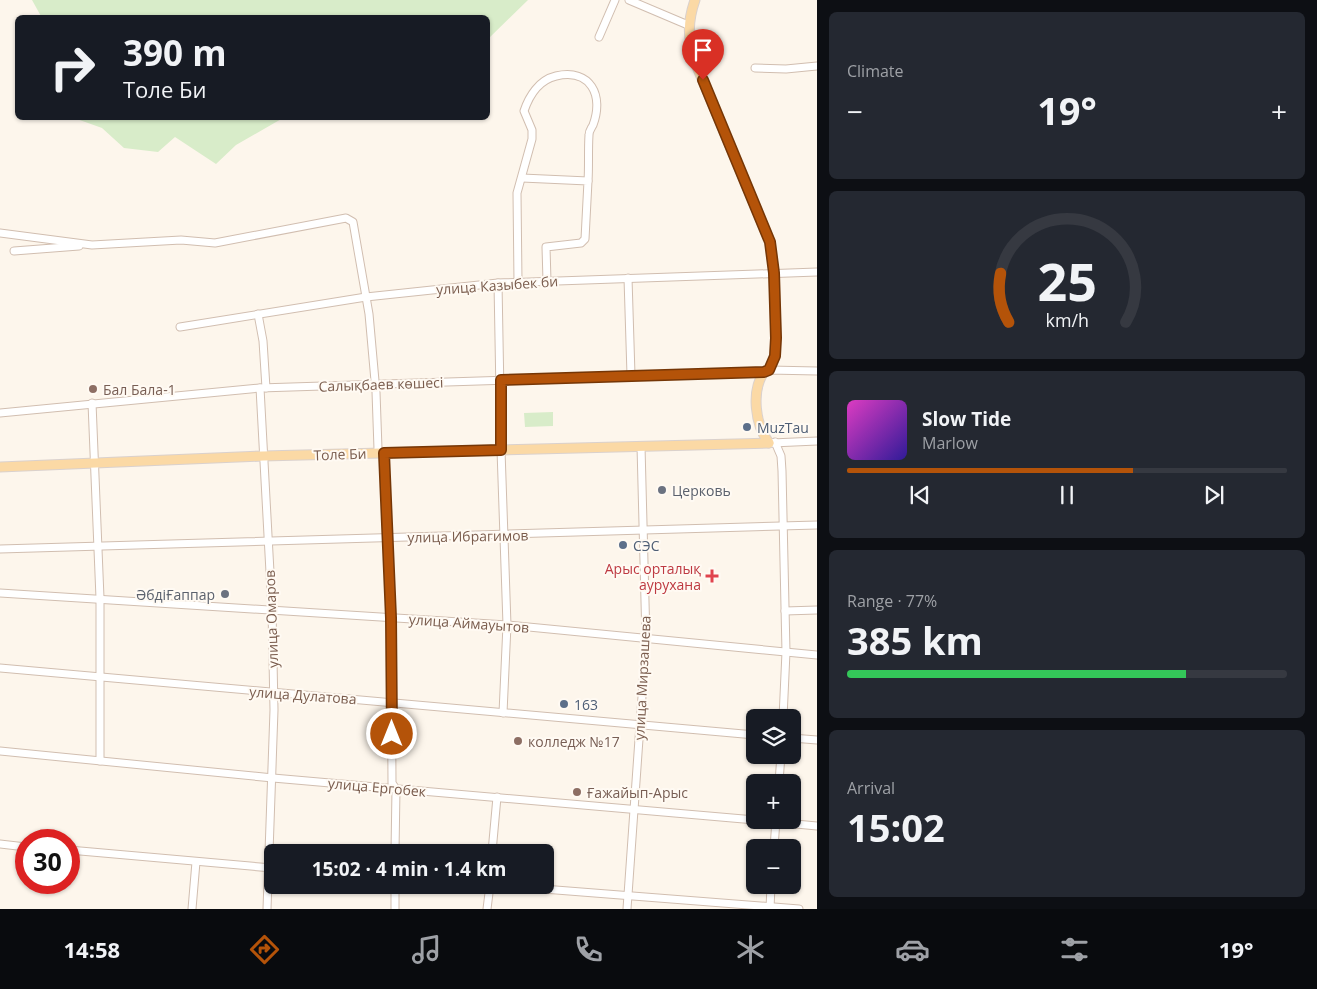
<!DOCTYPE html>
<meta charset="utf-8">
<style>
:root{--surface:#171b24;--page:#242831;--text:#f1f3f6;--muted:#9ea1a6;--line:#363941;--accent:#b45309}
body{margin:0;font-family:"Open Sans",sans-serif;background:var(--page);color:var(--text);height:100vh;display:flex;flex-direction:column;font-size:19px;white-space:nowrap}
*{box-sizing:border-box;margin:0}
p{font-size:16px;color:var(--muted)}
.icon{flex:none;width:28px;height:28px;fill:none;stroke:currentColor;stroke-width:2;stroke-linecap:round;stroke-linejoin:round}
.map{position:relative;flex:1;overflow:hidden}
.drawer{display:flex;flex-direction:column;gap:12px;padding:12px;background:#0d0f14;width:500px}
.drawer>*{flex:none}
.top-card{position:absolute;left:15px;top:15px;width:475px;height:105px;border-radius:8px;box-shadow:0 1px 4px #0004;background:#171b24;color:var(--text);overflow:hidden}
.fabs{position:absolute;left:746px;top:709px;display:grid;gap:10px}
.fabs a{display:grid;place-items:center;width:55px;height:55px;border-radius:8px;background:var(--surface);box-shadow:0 1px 4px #0004;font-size:25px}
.speed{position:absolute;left:15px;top:829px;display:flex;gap:10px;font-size:25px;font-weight:700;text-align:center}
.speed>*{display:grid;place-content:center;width:65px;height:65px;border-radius:50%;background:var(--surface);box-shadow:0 1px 4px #0004;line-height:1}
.speed .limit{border:8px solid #d22;background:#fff;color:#111}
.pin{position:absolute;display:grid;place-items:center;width:42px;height:42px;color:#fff;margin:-51px -21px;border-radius:50% 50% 50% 0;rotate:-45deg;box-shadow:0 0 5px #0007}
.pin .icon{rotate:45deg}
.me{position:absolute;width:55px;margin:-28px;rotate:0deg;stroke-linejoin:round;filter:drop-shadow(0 0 4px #0008)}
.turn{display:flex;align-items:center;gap:18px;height:105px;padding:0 25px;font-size:22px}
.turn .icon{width:65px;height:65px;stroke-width:2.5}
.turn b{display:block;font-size:35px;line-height:42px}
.big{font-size:38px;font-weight:700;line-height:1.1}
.drawer .tile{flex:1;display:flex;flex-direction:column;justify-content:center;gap:8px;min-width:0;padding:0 18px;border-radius:8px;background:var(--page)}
.drawer .dial{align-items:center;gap:0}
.dial svg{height:130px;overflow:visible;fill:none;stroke:var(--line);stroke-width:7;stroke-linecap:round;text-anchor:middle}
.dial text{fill:var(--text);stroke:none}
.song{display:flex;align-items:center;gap:15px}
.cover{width:60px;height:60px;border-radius:8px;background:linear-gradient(135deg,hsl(310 70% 55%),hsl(250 70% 35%))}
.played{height:5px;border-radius:2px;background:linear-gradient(90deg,var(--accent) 65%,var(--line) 65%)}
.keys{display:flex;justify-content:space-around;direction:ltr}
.heat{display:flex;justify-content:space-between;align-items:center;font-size:28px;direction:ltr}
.charge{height:8px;border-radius:4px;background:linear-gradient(90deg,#34c759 77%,var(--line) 0)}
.trip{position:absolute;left:264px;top:844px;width:290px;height:50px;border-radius:8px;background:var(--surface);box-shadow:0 1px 4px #0004;font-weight:700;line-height:50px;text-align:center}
.tabs{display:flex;height:80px;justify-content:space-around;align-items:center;background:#090b0e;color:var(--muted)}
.tabs .icon{width:35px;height:35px}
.tabs .on{color:var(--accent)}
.tabs b{font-size:22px;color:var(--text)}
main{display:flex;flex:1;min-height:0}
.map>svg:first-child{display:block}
.green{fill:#d8ecc9}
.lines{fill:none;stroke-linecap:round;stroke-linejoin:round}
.minor-casing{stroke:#d1beb0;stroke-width:9}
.major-casing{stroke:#dad1cd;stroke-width:11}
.minor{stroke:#fff;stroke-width:7}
.major{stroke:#fbd9a5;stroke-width:9}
.route-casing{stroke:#753606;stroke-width:12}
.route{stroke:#b45309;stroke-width:9}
.education-dot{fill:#8d6e63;stroke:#fffaf3;stroke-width:2}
.service-dot{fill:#5c6f8a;stroke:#fffaf3;stroke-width:2}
.worship-dot{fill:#6b7280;stroke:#fffaf3;stroke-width:2}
.health-dot{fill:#e0444e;stroke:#fffaf3;stroke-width:2}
.labels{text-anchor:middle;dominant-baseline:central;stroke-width:4;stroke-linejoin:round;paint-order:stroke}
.street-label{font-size:14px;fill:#7a5c4d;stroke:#fffaf3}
.education-label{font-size:14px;fill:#785e54;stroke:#fffaf3;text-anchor:start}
.service-label{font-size:14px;fill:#4e5e75;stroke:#fffaf3;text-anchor:start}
.worship-label{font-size:14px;fill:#5b616d;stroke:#fffaf3;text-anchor:start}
.health-label{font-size:14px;fill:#be3a42;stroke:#fffaf3;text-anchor:end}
</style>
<main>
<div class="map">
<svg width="817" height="909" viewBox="0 0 817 909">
<rect width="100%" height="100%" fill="#fdf6ec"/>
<!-- green -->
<g class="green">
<polygon points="32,0 528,0 488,39 488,18 42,18"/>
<polygon points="74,118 283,118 236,145 216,164 175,137 158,152 124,148 102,128"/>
<polygon points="553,412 553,426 525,427 524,413"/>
</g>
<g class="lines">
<!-- minor casing -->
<g class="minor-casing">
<g id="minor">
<polyline points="629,0 688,25"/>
<polyline points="599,37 615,0"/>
<polyline points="755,68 786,69 817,66"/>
<polyline points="522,178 588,181 585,239 581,243 546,247 547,281"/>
<polyline points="0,233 92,245 181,240 215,243 346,218 353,222 369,314 376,392 378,449 384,453 391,618 392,783 396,789 395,852"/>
<polyline points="14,251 79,246"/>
<polyline points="628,278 631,375"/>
<path d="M518 282 517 193 532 139V130L524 111C529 96 539 80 556 76 591 68 604 96 593 125 591 129 589 131 589 135 588 151 589 166 588 181"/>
<polyline points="498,283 501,450 507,625 503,713"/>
<polyline points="258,314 263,341 266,388"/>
<polyline points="180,327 366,297 498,283 817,272"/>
<polyline points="260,388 272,609 274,710 267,909"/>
<polyline points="92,403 100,598 100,761"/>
<polyline points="0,413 260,388 764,372 769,370 817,371"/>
<polyline points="775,442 781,456 782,471 786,652 783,718"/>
<polyline points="772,443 817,441"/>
<polyline points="0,549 817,525"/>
<polyline points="0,593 507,625 817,655"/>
<polyline points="785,611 817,610"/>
<polyline points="0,668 755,735"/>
<polyline points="792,738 817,740"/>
<polyline points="0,751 273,778 755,820"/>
<polyline points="779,782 781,755"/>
<polyline points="755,820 817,826"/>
<polyline points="0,844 26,847"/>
<polyline points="774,848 776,820"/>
<polyline points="69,850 272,868"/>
<polyline points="492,852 497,797"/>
<polyline points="395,885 395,909"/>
<polyline points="493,885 799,909"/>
<polyline points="192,909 196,862"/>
<polyline points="487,909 490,885"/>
<polyline points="627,909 646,640 641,446"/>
<polyline points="770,909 771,885"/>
</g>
</g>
<!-- major casing -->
<g class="major-casing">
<g id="major">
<path d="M695 0C687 23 688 39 695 62L770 242 774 273 776 337 775 356 769 370"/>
<path d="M764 372C751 391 755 425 769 443"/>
<polyline points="0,467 263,456 769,443"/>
</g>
</g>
<!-- minor -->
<use href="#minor" class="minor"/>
<!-- major -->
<use href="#major" class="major"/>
</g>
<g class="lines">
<!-- route casing -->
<g class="route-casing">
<polyline id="route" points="392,734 391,618 384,453 501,450 501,380 764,372 769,370 775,356 776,338 774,273 770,242 703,80"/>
</g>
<!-- route -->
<use href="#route" class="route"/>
</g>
<!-- markers -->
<g class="education-dot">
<circle cx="93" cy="389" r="5"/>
<circle cx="518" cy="741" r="5"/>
<circle cx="577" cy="792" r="5"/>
</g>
<g class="service-dot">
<circle cx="747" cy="427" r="5"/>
<circle cx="623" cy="545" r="5"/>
<circle cx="564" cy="704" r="5"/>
</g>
<g class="worship-dot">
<circle cx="662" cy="490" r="5"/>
<circle cx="225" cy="594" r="5"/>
</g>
<path class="health-dot" d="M709.5 568.5h5v5h5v5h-5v5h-5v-5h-5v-5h5z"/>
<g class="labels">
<!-- street labels -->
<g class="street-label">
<text transform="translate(497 285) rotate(-4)">улица Казыбек би</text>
<text transform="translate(381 384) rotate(-2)">Салықбаев көшесі</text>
<text transform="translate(340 454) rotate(-2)">Толе Би</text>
<text transform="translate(468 536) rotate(-1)">улица Ибрагимов</text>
<text transform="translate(271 619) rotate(-92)">улица Омаров</text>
<text transform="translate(469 623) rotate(4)">улица Аймауытов</text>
<text transform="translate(642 678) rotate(-87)">улица Мирзашева</text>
<text transform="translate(303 695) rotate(4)">улица Дулатова</text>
<text transform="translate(377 787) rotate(5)">улица Ергобек</text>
</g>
<!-- education labels -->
<g class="education-label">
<text x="103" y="389">Бал Бала-1</text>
<text x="528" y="741">колледж №17</text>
<text x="587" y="792">Ғажайып-Арыс</text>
</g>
<!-- service labels -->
<g class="service-label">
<text x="757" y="427">MuzTau</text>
<text x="633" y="545">СЭС</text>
<text x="574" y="704">163</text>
</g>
<!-- worship labels -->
<g class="worship-label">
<text x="672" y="490">Церковь</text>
<text x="215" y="594" text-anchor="end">ӘбдіҒаппар</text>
</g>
<!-- health labels -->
<g class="health-label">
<text x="701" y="568">Арыс орталық<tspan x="701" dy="16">аурухана</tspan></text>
</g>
</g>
</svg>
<div class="fabs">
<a><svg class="icon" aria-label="layers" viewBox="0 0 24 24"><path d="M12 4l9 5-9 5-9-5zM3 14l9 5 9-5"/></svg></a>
<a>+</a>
<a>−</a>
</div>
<div class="speed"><div class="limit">30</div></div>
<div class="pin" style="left:703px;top:80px;background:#d93025"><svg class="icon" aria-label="arrive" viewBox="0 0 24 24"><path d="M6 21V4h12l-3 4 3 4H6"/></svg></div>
<svg class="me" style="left:392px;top:734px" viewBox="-20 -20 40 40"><circle r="17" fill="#b45309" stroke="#fff" stroke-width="3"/><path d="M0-11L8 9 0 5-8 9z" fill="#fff"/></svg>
<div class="trip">15:02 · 4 min · 1.4 km</div>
<div class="top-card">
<div class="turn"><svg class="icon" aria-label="right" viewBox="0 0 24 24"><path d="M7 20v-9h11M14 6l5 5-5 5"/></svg><div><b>390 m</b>Толе Би</div></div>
</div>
</div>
<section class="drawer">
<div class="tile"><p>Climate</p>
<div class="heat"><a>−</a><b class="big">19°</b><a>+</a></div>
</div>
<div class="tile dial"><svg viewBox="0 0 100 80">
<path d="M14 69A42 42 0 1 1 86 69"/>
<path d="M14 69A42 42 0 0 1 9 39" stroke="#b45309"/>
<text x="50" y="56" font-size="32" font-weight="700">25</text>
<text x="50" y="72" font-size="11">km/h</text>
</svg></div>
<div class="tile">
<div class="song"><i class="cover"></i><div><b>Slow Tide</b><p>Marlow</p></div></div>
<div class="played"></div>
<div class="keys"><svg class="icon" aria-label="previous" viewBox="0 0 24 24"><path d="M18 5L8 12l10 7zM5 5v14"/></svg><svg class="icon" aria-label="pause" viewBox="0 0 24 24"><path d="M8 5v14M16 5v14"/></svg><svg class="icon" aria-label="next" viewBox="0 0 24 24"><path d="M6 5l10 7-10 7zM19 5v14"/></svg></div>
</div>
<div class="tile"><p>Range · 77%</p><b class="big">385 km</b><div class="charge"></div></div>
<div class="tile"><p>Arrival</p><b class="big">15:02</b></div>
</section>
</main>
<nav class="tabs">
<b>14:58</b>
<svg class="icon on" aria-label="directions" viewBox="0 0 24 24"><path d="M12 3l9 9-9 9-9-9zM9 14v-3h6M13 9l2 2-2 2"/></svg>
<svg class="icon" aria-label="music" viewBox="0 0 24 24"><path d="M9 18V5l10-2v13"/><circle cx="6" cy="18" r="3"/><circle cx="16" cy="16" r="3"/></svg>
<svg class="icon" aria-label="phone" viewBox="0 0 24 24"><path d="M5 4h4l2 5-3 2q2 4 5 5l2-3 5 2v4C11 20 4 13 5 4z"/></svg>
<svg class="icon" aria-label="climate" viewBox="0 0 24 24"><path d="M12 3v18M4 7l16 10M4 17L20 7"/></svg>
<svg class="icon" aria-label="car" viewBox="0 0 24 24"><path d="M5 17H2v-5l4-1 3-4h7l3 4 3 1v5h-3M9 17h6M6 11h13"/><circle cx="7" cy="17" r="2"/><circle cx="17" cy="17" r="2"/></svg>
<svg class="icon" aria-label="filters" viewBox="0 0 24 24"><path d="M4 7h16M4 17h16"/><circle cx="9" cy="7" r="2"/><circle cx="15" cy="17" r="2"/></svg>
<b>19°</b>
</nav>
